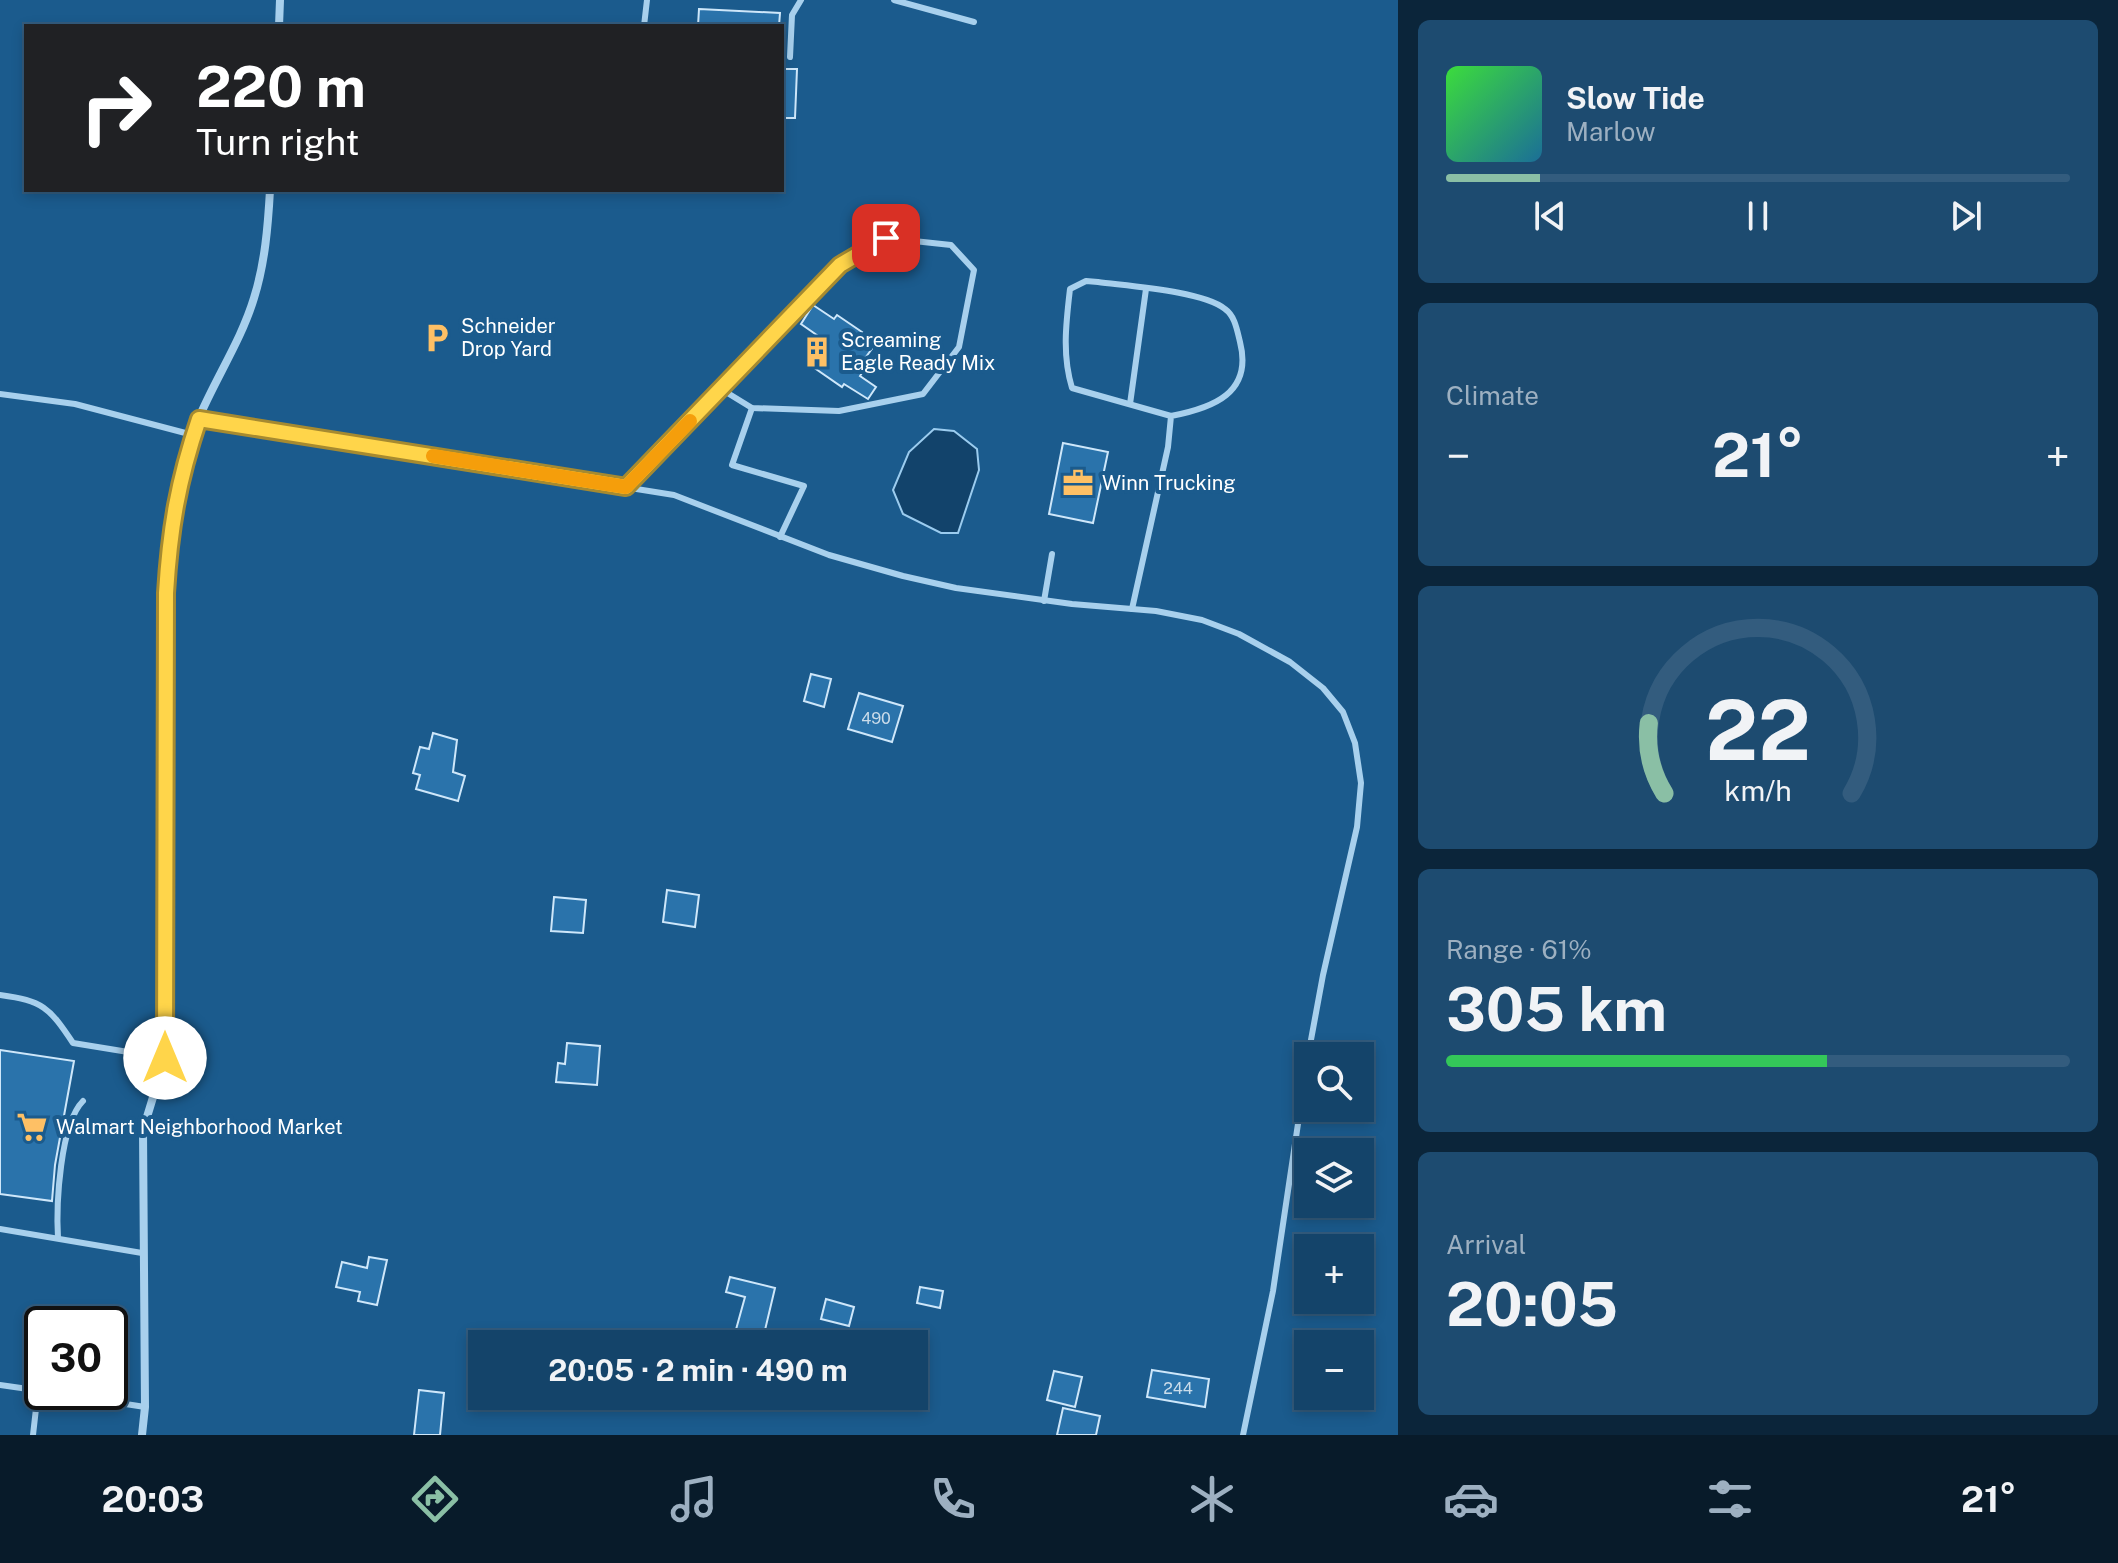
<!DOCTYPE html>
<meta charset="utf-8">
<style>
:root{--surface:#14446a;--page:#1d4b70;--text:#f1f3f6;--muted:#9db0c1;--line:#335c7e;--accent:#8abfa5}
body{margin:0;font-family:"Public Sans",sans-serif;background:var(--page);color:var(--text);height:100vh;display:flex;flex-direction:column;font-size:30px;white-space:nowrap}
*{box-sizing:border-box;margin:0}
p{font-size:26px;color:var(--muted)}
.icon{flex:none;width:44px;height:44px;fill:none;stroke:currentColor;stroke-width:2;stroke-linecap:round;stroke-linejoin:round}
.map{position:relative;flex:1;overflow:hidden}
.details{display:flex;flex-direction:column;gap:20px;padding:20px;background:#0b253a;width:720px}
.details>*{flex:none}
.top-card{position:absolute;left:24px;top:24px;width:760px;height:168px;border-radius:0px;box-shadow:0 4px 12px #0003,0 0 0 2px var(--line);background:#202124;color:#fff;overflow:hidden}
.controls{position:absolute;left:1294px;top:1042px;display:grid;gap:16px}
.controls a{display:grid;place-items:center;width:80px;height:80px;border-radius:0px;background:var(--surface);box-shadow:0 4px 12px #0003,0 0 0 2px var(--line);font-size:40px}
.speed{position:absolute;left:24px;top:1306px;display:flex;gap:16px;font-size:40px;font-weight:700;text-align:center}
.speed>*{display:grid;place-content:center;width:104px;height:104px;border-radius:50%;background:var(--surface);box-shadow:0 4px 12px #0003,0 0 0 2px var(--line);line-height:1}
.speed .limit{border:4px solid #111;border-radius:12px;background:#fff;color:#111}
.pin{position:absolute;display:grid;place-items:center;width:68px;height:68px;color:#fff;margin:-34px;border-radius:16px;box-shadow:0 4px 12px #0006}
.me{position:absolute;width:88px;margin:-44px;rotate:0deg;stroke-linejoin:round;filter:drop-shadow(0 0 6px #0008)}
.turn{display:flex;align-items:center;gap:28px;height:168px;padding:0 40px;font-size:36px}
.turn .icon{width:104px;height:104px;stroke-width:2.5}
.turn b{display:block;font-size:56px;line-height:68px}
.big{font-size:60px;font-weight:700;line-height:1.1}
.details .card{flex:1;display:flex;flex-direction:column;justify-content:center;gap:12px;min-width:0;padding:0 28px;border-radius:12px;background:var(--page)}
.details .dial{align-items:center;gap:0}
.dial svg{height:208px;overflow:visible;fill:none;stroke:var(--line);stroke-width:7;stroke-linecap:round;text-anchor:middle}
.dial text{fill:var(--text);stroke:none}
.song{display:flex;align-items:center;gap:24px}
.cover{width:96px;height:96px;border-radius:12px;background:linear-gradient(135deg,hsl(120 70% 55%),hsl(200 70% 35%))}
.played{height:8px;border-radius:4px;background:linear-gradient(90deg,var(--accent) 15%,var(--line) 15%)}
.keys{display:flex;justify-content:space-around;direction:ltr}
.heat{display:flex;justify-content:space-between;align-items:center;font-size:44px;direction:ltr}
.charge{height:12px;border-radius:6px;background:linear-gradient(90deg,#34c759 61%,var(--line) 0)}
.trip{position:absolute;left:468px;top:1330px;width:460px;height:80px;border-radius:0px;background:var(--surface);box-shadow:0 4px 12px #0003,0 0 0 2px var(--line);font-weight:700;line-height:80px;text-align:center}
.menu{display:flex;height:128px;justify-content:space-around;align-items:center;background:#081b2a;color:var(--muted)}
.menu .icon{width:56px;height:56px}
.menu .active{color:var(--accent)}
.menu b{font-size:36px;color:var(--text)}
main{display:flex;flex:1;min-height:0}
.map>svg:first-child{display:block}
.water{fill:#12436b;stroke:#9bccef;stroke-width:2}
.building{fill:#2a73ab;stroke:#cee7fa;stroke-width:2}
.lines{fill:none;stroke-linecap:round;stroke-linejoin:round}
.lane{stroke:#a8d0ed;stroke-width:6}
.street{stroke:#a8d0ed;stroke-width:8}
.route-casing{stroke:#a68a30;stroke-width:20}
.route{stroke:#ffd54a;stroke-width:14}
.slow{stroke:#f59e0b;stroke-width:14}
.labels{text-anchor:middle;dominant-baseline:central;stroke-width:8;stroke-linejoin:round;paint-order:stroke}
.number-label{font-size:16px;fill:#cadcea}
.poi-label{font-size:20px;fill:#fff;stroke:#1b5b8d;text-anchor:start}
</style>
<main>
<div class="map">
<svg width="1398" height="1435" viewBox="0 0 1398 1435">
<rect width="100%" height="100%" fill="#1b5b8d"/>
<!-- water -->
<polygon class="water" points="934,429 954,431 977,449 979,470 958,533 941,533 903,514 893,490 909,452"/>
<!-- building -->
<g class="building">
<polygon points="699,9 780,13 779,26 698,26"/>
<polygon points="782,69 797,69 795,118 782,118"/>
<polygon points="813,305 834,319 837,315 862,332 860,336 874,346 857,369 862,373 860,376 876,387 868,399 844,384 842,387 813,367 818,359 810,354 821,338 801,324"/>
<polygon points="1063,443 1108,452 1093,523 1049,514"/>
<polygon points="811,674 831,679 824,707 804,701"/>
<polygon points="859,693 903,706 892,742 848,729"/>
<polygon points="433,733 457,740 453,772 465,776 458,801 416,789 420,775 413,773 420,747 429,749"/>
<polygon points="667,890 699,895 695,927 663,922"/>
<polygon points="554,897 586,900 583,933 551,931"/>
<polygon points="567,1043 600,1046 597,1085 556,1082 558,1063 565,1064"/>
<polygon points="0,1050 74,1061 55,1165 52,1201 0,1194"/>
<polygon points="369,1257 387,1260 377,1305 358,1301 360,1292 336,1287 342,1262 367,1268"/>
<polygon points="730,1277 775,1288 765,1330 796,1339 796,1344 732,1344 745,1297 726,1292"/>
<polygon points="920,1287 943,1291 940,1308 917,1303"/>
<polygon points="826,1299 854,1307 849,1326 821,1319"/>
<polygon points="1152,1370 1209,1379 1205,1407 1147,1397"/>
<polygon points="1054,1371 1082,1377 1075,1407 1047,1400"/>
<polygon points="419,1390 444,1393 440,1435 414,1435"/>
<polygon points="1063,1408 1100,1416 1096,1435 1057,1435"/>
</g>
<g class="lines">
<!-- lane -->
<g class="lane">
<polyline points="894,0 974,22"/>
<polyline points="644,26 647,0"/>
<polyline points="790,57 792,15 801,0"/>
<polyline points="0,394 75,404 193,435"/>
<polyline points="1130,404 1146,289"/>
<polyline points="752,408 732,465 804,486 780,537"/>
<polyline points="199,419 674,495 829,555 903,576 956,588 1072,604 1156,611 1202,620 1239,634 1290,662 1323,688 1343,712 1355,743 1361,783 1357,827 1323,975 1308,1056"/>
<polyline points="626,487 840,265 886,238 951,245 974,270 959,347 923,394 839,411 752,408 721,389"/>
<polyline points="1044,601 1052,554"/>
<path d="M1132 609 1168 447 1171 416 1072 388C1062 355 1066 323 1070 289L1086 281 1098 282C1128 286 1203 291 1225 309 1235 316 1237 330 1240 342 1253 393 1213 408 1171 416"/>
<path d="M0 995C43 1001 49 1007 73 1043L165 1058"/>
<polyline points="0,1229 142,1253"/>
<path d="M58 1238C56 1205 60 1124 83 1101"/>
<polyline points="0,1385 42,1391"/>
<polyline points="48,1392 145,1407"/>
<polyline points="33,1435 38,1391"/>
<polyline points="1243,1435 1273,1291 1308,1057"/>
</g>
<!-- street -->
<g class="street">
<polyline points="279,26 280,0"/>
<path d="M142 1435 145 1407 143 1130 165 1058 166 593C169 533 176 476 198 420 215 379 241 341 254 298 265 263 268 226 270 190"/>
</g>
</g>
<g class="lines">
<!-- route casing -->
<g class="route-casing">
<path id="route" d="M165 1058 166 593C170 528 178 481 199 419L626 487 840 265 886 238"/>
</g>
<!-- route -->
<use href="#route" class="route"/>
<!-- slow -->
<polyline class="slow" points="433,456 626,487 690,421"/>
</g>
<!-- icons -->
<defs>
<g id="parking-bare" transform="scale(2.4)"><path d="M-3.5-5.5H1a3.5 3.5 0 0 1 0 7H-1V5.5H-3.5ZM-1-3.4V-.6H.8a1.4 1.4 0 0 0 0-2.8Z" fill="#fec065" stroke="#1b5b8d" stroke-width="2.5" paint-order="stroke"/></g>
<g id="building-bare" transform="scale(2.4)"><path d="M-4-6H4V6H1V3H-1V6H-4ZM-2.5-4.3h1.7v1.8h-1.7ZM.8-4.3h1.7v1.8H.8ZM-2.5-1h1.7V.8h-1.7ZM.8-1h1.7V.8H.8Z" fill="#fec065" stroke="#1b5b8d" stroke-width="2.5" paint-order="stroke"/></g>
<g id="office-bare" transform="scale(2.4)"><path d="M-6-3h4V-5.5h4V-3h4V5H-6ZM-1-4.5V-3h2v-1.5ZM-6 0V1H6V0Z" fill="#fec065" stroke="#1b5b8d" stroke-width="2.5" paint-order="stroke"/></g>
<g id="supermarket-bare" transform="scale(2.4)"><path d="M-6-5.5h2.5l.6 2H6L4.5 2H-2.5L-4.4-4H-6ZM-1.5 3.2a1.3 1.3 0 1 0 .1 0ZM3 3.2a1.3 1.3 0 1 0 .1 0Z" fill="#fec065" stroke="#1b5b8d" stroke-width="2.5" paint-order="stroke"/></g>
</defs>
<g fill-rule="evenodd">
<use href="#parking-bare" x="437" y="338"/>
<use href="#building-bare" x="817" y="352"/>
<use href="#office-bare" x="1078" y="483"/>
<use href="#supermarket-bare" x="32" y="1127"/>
</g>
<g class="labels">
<!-- number labels -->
<g class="number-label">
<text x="876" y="718">490</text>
<text x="1178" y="1388">244</text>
</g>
<!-- poi labels -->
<g class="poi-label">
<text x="461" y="326">Schneider<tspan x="461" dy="23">Drop Yard</tspan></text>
<text x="841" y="340">Screaming<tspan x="841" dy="23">Eagle Ready Mix</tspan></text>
<text x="1102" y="483">Winn Trucking</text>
<text x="56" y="1127">Walmart Neighborhood Market</text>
</g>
</g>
</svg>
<div class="controls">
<a><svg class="icon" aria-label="search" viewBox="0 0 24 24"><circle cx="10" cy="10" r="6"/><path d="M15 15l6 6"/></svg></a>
<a><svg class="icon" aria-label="layers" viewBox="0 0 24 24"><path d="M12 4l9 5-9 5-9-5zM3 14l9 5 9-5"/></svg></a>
<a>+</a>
<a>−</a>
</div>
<div class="speed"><div class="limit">30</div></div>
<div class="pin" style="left:886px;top:238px;background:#d93025"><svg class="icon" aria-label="arrive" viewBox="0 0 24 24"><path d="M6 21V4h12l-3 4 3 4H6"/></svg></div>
<svg class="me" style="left:165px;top:1058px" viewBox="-20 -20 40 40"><circle r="19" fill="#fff"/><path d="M0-13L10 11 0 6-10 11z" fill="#ffd54a"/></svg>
<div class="trip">20:05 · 2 min · 490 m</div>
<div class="top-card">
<div class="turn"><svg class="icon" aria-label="right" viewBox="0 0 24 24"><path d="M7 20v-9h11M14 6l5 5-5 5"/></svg><div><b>220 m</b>Turn right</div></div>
</div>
</div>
<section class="details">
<div class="card">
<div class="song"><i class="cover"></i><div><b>Slow Tide</b><p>Marlow</p></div></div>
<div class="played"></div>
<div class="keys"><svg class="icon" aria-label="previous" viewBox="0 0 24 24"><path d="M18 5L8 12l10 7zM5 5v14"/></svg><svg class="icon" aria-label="pause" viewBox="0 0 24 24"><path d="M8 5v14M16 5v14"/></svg><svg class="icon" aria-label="next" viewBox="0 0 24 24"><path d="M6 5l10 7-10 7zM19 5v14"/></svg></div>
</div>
<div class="card"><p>Climate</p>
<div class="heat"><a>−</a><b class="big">21°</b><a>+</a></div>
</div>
<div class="card dial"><svg viewBox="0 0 100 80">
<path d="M14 69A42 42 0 1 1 86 69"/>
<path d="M14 69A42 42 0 0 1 8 42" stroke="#8abfa5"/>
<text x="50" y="56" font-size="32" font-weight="700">22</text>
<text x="50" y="72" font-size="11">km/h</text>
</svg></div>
<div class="card"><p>Range · 61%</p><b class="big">305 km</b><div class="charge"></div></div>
<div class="card"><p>Arrival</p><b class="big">20:05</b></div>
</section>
</main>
<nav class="menu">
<b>20:03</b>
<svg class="icon active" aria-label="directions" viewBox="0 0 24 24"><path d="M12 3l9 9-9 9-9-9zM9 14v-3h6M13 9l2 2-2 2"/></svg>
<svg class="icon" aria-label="music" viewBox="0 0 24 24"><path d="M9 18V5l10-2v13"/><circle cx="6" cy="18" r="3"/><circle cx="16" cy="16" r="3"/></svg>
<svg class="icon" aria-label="phone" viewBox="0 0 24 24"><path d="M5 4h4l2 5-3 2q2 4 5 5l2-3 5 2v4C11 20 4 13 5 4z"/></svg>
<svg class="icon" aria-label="climate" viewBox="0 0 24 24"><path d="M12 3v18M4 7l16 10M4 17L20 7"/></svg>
<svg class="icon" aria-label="car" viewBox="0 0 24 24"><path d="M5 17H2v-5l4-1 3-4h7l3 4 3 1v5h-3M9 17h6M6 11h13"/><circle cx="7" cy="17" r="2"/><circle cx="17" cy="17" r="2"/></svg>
<svg class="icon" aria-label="filters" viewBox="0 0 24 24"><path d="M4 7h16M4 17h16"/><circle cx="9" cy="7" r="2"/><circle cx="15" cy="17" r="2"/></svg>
<b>21°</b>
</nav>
